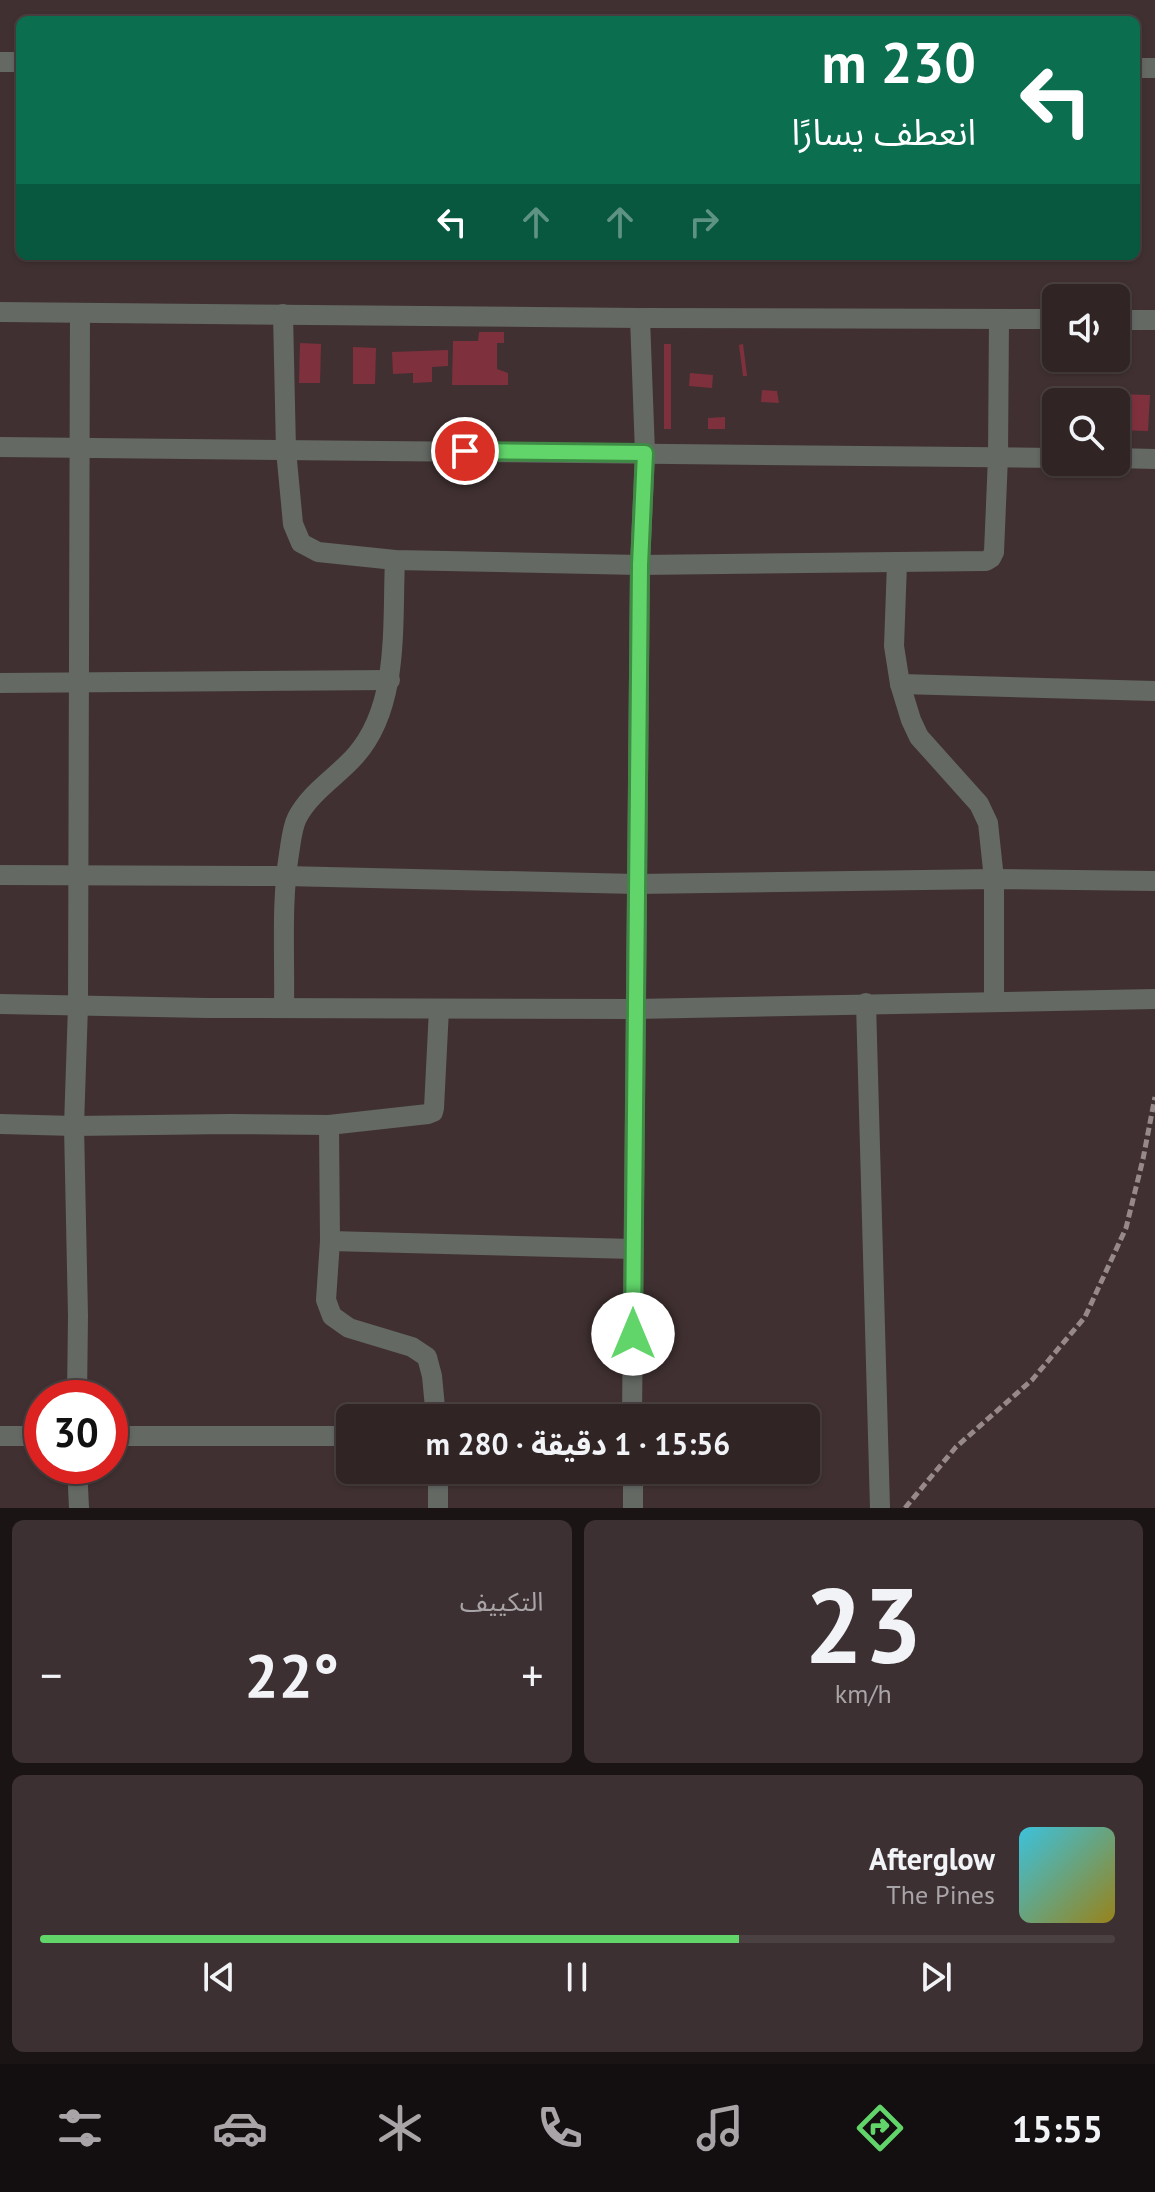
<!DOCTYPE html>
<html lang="ar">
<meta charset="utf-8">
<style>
:root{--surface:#302425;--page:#3c3032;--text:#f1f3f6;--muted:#a8a4a7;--line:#4b4142;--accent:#61d56a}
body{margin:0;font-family:"PT Sans","Noto Sans Arabic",sans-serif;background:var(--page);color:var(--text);direction:rtl;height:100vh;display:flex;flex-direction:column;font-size:30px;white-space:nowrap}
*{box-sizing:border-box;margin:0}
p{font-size:26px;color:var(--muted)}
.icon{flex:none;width:44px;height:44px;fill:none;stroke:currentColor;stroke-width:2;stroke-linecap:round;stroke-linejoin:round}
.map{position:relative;height:1508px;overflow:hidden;direction:ltr}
.drawer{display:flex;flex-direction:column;gap:12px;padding:12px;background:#1a1414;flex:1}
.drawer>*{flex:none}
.guide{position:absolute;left:16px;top:16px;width:1124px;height:244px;border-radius:12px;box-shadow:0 2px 6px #0004,0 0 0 2px var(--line);direction:rtl;background:#0b6e4f;color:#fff;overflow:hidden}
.tools{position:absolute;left:1042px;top:284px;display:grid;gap:16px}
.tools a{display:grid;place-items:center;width:88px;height:88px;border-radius:12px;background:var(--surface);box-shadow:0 2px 6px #0004,0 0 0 2px var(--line);font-size:40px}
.speed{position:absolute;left:24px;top:1380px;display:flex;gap:16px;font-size:40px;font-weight:700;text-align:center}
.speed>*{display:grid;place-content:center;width:104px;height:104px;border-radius:50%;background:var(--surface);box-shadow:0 2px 6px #0004,0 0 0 2px var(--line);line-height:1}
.speed .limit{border:12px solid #d22;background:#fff;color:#111}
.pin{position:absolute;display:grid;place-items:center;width:68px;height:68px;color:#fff;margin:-34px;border:4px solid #fff;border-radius:50%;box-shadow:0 2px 8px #0007}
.me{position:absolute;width:88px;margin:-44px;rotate:0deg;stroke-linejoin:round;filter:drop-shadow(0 0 6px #0008)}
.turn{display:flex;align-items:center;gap:28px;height:168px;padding:0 32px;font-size:36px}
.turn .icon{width:104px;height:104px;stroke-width:2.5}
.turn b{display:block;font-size:56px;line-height:68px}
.lanes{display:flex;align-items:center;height:76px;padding:0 32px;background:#0003;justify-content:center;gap:40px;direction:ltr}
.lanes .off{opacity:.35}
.big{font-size:60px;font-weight:700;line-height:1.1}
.drawer .tile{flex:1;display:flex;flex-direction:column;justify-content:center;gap:12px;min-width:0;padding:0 28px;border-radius:12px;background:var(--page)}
.drawer .dial{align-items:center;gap:0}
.dial b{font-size:104px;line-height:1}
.song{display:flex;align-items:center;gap:24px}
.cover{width:96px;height:96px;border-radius:12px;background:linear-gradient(135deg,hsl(190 70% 55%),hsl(50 70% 35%))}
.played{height:8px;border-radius:4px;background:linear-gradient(90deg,var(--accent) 65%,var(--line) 65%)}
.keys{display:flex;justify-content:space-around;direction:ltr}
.heat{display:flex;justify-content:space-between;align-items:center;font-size:44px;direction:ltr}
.drawer .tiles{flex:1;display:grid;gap:12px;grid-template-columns:1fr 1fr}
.tile:last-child{grid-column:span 2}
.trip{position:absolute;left:336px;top:1404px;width:484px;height:80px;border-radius:12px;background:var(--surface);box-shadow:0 2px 6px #0004,0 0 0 2px var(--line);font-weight:700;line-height:80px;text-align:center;direction:rtl}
.tab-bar{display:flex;height:128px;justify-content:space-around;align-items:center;background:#130e0f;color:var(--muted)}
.tab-bar .icon{width:56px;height:56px}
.tab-bar .selected{color:var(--accent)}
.tab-bar b{font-size:36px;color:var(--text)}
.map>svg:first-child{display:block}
.building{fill:#7f303d}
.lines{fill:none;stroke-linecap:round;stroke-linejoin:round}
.path{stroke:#97898a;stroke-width:5;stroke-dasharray:8 4;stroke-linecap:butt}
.minor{stroke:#646964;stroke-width:20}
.route-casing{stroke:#3f8a45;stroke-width:20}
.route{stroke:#61d56a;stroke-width:14}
</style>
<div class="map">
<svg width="1155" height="1508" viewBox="0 0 1155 1508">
<rect width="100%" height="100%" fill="#403031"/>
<!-- building -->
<g class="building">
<polygon points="479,332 504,332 504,343 497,343 497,369 508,373 508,385 452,385 453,341 478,341"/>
<polygon points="300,343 321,344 320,383 299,383"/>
<rect x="664" y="344" width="7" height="85"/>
<polygon points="743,344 747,376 743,376 739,345"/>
<polygon points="353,347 376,348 375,384 353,384"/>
<polygon points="448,350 448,366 432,367 432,382 413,383 413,373 393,374 392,352"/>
<polygon points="690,373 713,375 712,388 689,386"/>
<polygon points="762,390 777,391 779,403 761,402"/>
<polygon points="1114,394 1150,395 1148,431 1116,430 1116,402 1114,402"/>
<polygon points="725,417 725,429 708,429 708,418"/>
</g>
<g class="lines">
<!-- path -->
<polyline class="path" points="905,1508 956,1447 1032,1380 1085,1317 1126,1228 1143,1159 1155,1097"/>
<!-- minor -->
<g class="minor">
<polyline points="0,62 20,62"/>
<polyline points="1136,68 1155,68"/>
<polyline points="0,312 640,318 1056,319"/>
<polyline points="283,314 286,450 293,524 301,543 318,552 395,560 640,565 986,561 991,558 994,552 998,457 999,319"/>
<polyline points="1116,320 1155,320"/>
<polyline points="0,447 1056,458"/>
<polyline points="1116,458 1155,459"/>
<polyline points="897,563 894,646 900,684 911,720 919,737 979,804 988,823 994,879 994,1001"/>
<polyline points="0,683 390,680"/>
<polyline points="900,684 1155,691"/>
<polyline points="0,875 285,876 636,884 994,879 1155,881"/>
<polyline points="866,1003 880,1508"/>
<polyline points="0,1004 207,1008 635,1009 1155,999"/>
<path d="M284 1007C285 956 281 904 289 854 291 842 292 828 297 818 310 792 338 776 356 755 400 705 392 623 395 560"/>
<polyline points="0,1124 74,1126 230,1124 329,1125 428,1114 433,1112 434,1108 439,1009"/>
<polyline points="329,1125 330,1241 326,1300 332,1316 349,1328 412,1347 427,1357 432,1376 436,1418"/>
<polyline points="330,1241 633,1249"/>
<polyline points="77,1398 78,1316 74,1126 78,1006 80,313"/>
<polyline points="632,1418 640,565 645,453 640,318"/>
<polyline points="0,1436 42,1436"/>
<polyline points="110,1436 350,1436"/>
<polyline points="77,1466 79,1508"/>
<polyline points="438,1470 438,1508"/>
<polyline points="633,1470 633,1508"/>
</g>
</g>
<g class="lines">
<!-- route casing -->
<g class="route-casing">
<polyline id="route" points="465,451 645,453 640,565 633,1334"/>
</g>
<!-- route -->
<use href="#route" class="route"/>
</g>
</svg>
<div class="tools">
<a><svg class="icon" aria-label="sound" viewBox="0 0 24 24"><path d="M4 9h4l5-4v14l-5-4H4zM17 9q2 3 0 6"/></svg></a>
<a><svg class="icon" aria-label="search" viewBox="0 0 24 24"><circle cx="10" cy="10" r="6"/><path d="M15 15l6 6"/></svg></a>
</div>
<div class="speed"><div class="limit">30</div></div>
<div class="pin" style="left:465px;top:451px;background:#d93025"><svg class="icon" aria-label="arrive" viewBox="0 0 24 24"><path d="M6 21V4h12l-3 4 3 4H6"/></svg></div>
<svg class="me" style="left:633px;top:1334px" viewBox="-20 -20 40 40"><circle r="19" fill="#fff"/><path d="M0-13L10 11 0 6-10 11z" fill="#61d56a"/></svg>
<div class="trip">15:56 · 1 دقيقة · 280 m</div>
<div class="guide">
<div class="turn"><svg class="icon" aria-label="left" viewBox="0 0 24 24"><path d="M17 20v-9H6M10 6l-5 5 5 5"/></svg><div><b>230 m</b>انعطف يسارًا</div></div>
<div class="lanes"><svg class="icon" aria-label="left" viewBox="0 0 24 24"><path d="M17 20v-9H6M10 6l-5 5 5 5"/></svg><svg class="icon off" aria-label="ahead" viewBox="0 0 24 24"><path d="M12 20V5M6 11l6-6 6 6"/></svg><svg class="icon off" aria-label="ahead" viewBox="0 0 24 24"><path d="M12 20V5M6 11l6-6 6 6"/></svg><svg class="icon off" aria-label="right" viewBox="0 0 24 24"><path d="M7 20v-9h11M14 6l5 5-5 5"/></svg></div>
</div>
</div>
<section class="drawer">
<div class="tiles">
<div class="tile dial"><b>23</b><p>km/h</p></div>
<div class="tile"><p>التكييف</p>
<div class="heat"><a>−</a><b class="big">22°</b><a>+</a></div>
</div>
<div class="tile">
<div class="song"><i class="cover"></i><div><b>Afterglow</b><p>The Pines</p></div></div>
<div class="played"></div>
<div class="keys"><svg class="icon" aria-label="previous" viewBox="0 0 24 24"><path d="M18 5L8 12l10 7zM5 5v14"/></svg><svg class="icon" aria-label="pause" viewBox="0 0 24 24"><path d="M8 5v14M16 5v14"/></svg><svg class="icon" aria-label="next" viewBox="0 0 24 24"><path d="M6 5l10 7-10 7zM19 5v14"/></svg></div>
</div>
</div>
</section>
<nav class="tab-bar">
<b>15:55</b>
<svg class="icon selected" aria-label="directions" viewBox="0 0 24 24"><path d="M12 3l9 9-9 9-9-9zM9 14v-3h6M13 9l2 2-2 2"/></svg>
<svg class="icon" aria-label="music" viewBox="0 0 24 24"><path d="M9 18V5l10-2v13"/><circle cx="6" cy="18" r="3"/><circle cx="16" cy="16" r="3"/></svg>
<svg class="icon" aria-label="phone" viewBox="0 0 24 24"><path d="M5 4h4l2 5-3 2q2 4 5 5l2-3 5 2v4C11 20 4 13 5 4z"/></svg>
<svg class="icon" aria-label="climate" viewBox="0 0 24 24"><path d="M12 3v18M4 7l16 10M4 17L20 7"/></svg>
<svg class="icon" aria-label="car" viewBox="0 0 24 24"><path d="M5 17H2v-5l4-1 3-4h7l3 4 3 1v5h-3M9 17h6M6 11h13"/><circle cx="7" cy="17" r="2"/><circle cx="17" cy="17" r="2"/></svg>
<svg class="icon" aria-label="filters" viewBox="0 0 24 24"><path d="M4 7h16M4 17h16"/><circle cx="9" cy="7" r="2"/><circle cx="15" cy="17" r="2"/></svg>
</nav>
